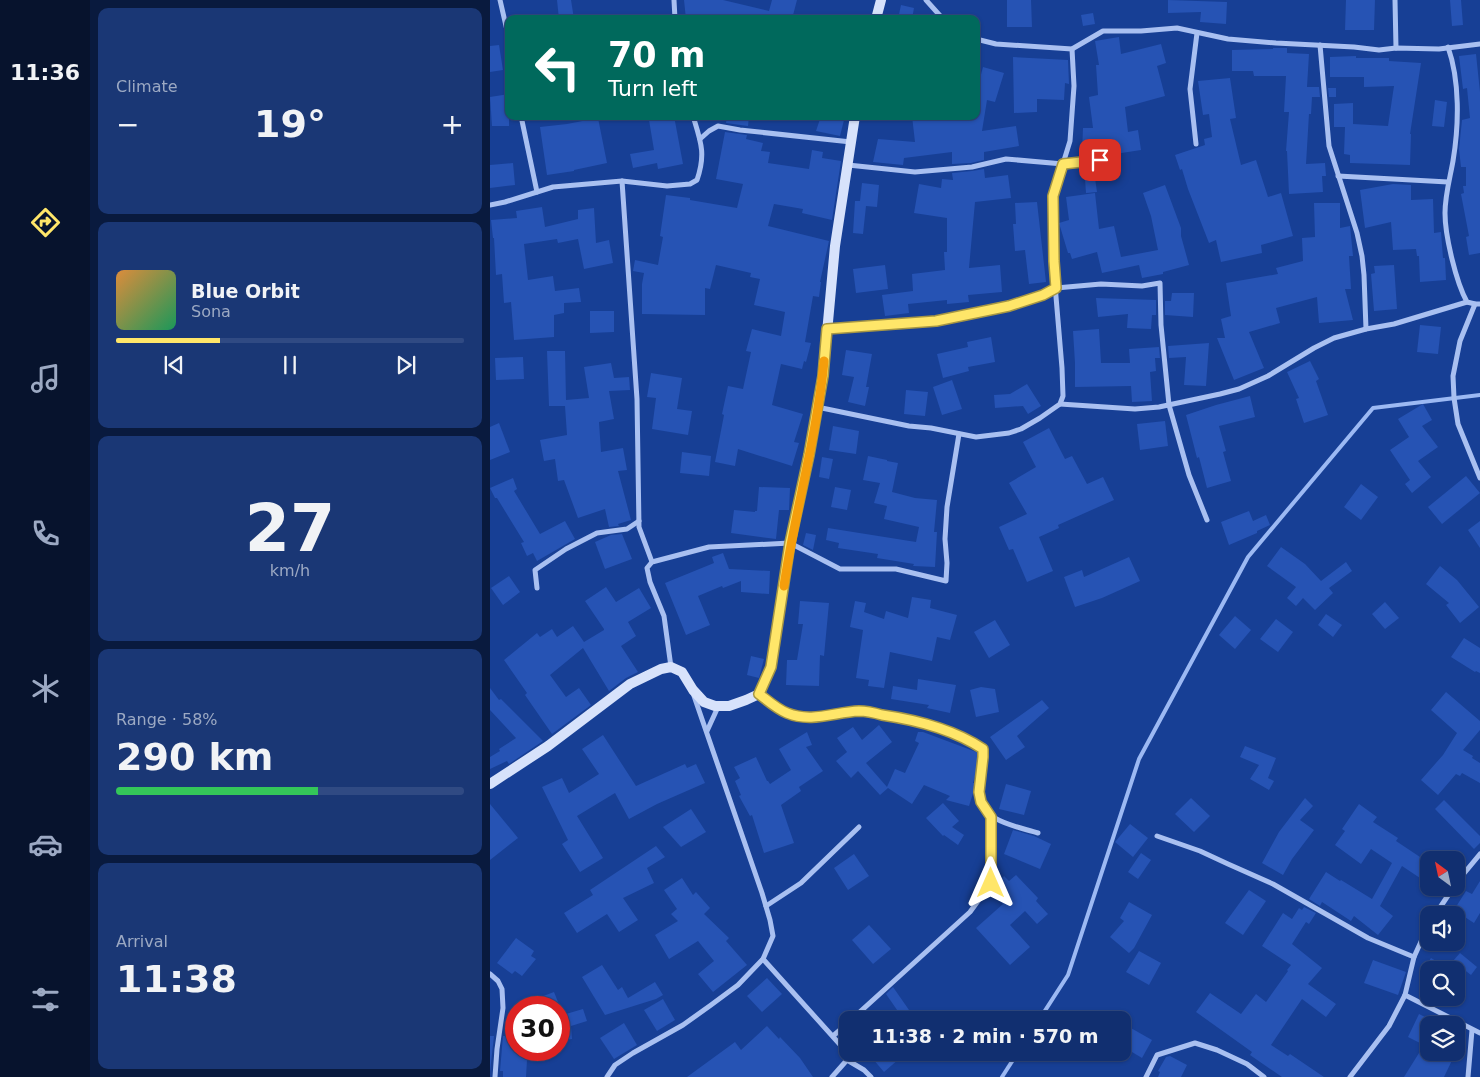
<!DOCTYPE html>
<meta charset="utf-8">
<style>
:root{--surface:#112f70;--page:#1a3775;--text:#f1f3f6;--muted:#9ca9c3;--line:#304a83;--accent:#ffe669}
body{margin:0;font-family:"DejaVu Sans",sans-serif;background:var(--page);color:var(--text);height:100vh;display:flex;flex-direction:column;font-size:19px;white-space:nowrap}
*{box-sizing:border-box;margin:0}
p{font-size:16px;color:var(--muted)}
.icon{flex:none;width:28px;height:28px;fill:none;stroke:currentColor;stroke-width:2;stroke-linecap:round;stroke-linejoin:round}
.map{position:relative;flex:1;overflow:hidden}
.sheet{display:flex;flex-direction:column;gap:8px;padding:8px;background:#091a3e;width:400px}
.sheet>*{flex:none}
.hud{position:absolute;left:15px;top:15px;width:475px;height:105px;border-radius:10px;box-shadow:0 1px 4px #0004,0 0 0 1px var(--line);background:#00695c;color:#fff;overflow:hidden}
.needle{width:32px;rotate:327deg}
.controls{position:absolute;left:930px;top:851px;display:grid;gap:10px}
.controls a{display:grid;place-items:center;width:45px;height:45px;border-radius:10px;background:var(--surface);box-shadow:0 1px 4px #0004,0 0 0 1px var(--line);font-size:25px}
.speed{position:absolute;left:15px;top:996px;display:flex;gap:10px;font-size:25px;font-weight:700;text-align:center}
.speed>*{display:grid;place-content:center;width:65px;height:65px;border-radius:50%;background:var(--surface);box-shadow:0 1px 4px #0004,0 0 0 1px var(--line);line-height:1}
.speed .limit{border:8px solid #d22;background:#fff;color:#111}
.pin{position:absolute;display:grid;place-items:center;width:42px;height:42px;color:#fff;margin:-21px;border-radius:10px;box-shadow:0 2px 8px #0006}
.me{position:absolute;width:55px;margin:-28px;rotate:0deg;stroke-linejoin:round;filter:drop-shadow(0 0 4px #0008)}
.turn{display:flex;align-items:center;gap:18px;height:105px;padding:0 20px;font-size:22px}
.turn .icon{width:65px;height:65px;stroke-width:2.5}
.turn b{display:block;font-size:35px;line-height:42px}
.big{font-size:38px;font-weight:800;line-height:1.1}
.sheet .widget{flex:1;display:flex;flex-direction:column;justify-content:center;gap:8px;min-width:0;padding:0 18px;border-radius:10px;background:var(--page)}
.sheet .dial{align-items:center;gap:0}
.dial b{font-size:65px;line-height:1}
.song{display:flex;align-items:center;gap:15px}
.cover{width:60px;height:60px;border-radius:8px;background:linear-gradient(135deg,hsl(30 70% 55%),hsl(150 70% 35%))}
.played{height:5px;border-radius:2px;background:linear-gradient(90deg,var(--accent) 30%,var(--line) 30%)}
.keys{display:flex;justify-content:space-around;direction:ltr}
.heat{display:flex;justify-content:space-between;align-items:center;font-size:28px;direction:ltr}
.charge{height:8px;border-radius:4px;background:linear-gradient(90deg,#34c759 58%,var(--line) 0)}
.trip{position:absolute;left:349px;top:1011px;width:292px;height:50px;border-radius:10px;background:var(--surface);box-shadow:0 1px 4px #0004,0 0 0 1px var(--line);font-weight:800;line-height:50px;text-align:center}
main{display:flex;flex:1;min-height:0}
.menu{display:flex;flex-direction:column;width:90px;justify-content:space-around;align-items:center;background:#07132d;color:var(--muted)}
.menu .icon{width:35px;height:35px}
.menu .on{color:var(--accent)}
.menu b{font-size:22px;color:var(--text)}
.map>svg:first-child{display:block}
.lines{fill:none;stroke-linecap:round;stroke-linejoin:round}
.stream{stroke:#9cb9f3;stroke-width:4}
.building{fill:#2653b4}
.street{stroke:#a9c0f1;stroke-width:5}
.secondary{stroke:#d7e2fb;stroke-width:10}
.route-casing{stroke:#a69644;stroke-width:12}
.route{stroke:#ffe669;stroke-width:9}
.slow{stroke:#f59e0b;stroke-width:9}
</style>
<main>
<nav class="menu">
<b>11:36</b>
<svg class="icon on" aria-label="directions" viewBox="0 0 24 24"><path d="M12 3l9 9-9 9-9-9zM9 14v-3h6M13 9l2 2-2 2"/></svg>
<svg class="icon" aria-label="music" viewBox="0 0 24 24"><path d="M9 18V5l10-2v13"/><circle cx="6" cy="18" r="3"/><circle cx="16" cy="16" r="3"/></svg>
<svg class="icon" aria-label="phone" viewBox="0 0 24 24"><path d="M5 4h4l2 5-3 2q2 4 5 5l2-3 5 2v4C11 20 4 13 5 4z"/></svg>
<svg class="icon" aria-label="climate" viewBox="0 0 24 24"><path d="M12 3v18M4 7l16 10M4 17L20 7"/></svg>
<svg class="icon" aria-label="car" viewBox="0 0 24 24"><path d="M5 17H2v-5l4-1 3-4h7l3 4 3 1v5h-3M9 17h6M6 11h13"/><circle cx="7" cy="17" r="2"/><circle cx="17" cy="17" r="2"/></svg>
<svg class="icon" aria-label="filters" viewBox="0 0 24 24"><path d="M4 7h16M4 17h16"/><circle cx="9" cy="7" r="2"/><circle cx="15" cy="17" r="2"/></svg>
</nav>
<section class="sheet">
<div class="widget"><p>Climate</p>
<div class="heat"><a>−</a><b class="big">19°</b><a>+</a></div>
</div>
<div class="widget">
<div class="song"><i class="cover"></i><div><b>Blue Orbit</b><p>Sona</p></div></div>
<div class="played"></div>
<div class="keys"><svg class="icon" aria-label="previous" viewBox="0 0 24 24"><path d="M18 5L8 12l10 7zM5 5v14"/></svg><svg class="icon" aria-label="pause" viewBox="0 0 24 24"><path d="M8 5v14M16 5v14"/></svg><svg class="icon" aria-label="next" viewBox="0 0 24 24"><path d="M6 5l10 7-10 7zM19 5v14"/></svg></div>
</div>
<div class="widget dial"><b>27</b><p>km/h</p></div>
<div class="widget"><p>Range · 58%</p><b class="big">290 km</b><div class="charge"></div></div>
<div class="widget"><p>Arrival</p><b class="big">11:38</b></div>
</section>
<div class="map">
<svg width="990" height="1077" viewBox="0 0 990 1077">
<rect width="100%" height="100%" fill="#173f95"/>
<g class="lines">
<!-- stream -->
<g class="stream">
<polyline points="549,1020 578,975 649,759 758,557 883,408 990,395"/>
<polyline points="512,1077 528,1052"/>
</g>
</g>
<!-- building -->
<g class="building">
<polygon points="67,0 81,0 84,19 69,19"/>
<polygon points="194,0 233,0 279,11 282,0 307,0 302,19 196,19"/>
<polygon points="517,0 541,0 542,27 517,27"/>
<polygon points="678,0 737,2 736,24 710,22 711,12 678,13"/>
<polygon points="856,0 885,0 884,30 855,30"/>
<polygon points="960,0 971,0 973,25 962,26"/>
<polygon points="411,5 424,8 422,19 408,19"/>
<polygon points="603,13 605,24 593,26 591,15"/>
<polygon points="629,37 631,54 671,44 676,63 667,66 675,96 635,107 638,132 648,130 651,150 625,154 624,153 592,152 593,128 603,128 599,97 608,95 606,65 609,65 605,41"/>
<polygon points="9,45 13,70 0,72 0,46"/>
<polygon points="783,48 797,48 797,53 819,54 817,87 829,87 830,97 822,97 821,114 819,114 816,164 835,163 836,176 832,176 833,192 799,194 797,151 796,151 799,112 794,112 796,76 764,76 763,71 742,71 742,50 783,49"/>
<polygon points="986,54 990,92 990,253 979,255 976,237 979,236 971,194 974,193 973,186 976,186 976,167 971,167 969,149 972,120 980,118 977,88 973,89 969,56"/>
<polygon points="866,56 866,58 899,58 899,61 931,63 920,134 921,134 920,165 860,163 860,155 854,154 855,127 844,127 844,104 863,103 863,124 898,126 904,86 874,87 874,77 840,77 840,57"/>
<polygon points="523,57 578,60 579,84 575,83 574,100 547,99 547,112 524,113"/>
<polygon points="493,67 514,73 505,102 497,100 492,131 526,126 529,146 494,152 494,160 481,163 462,164 462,152 414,158 413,165 383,162 388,139 425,142 422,116 486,116 486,93"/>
<polygon points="740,78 746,118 740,119 751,165 766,160 778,197 791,193 803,236 771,245 772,253 731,262 726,240 719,243 698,189 692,169 690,170 685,155 715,145 714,139 722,137 719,114 713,115 708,81"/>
<polygon points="838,88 846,88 846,97 839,97"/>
<polygon points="19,94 19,126 2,126 0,97"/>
<polygon points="945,100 957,102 954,127 942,126"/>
<polygon points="179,116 184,116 193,164 168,169 167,163 143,168 140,154 164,150 159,120"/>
<polygon points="237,116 259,116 258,126 236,123"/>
<polygon points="331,116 355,116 350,136 326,131"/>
<polygon points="108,118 117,163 84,170 84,171 57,175 50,127 77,124"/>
<polygon points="235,132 257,135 256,139 273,143 271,151 280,152 278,163 319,169 322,150 333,152 332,158 351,161 342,220 312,213 313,209 284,204 278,226 339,241 330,282 331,282 329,297 323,296 315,342 321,343 316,362 314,361 312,369 291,364 282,405 313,414 304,442 309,443 302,466 248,449 245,466 225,462 234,415 232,414 238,386 253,389 261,352 256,351 262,329 291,336 295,312 264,305 270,279 260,277 261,273 226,265 220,289 215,288 215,315 152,314 152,284 154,273 143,271 145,260 168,265 173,237 170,236 176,195 200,198 200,200 247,208 253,184 226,179"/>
<polygon points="23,163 25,185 0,188 0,165"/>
<polygon points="494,169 495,178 518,175 521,198 485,202 479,268 510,265 512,292 478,295 479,302 457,304 457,300 418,304 419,313 395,316 392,295 423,291 422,274 455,270 454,252 457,252 457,218 424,213 429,184 451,188 452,179 463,180 462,173 482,171"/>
<polygon points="605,178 607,192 596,193 595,179"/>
<polygon points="372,183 389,185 387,207 376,206 373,234 363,233 365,201 370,201"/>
<polygon points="903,184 921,185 921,200 943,199 944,233 951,232 953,258 955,258 956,280 930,282 929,256 927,256 926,249 903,250 901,222 875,228 870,190"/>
<polygon points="675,185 691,228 691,236 699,265 673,272 673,274 652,278 649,265 612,273 607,252 582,259 580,253 578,253 569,223 579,220 576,197 605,193 609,229 624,226 631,257 668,250 661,216 653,193"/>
<polygon points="547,202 556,282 539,284 535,250 525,251 523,224 526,224 525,203"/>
<polygon points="824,203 850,203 850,228 860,226 863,256 859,256 861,289 855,289 863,320 829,323 827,297 786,308 790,323 759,332 774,368 744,380 727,338 735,338 731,319 741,316 736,283 788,274 786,268 813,261 812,238 825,237"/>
<polygon points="52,207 55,227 88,219 88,210 104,208 106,243 119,240 123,263 94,269 88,239 68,243 67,239 34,244 38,280 63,276 65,291 89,288 91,302 74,303 74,313 64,315 64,337 24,340 21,302 14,303 12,274 6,275 4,238 3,238 1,220 27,218 26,211"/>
<polygon points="395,265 398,289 366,293 363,269"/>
<polygon points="904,265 907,309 884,311 881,274 885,273 884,266"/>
<polygon points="682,293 704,293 703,317 675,315 675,301 681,301"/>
<polygon points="606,298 666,300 666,315 662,315 661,329 637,328 638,314 608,317"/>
<polygon points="100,311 124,311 124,332 100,333"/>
<polygon points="930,325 951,327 948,354 927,352"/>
<polygon points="609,329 611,363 640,363 639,349 669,347 670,358 665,358 666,371 660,372 662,401 642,402 641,386 585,387 585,363 583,331"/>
<polygon points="501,337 505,362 478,367 479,371 453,378 447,354 478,347 477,342"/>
<polygon points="719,343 716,386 694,385 696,357 679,358 678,346"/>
<polygon points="356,350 382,354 376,387 379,387 375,406 358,402 364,377 352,375"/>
<polygon points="57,351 75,351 76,400 99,398 94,367 121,363 124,378 139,377 140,390 119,391 124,419 109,422 111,452 133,448 137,470 128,471 141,520 128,524 129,526 119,527 115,509 88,518 74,480 68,481 65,459 54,461 50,440 77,435 75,406 59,406"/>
<polygon points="33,357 34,379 6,380 5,358"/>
<polygon points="820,361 829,379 826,381 838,415 814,423 806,399 809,398 797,372"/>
<polygon points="161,373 192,378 187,409 202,411 198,435 162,429 166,398 157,397"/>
<polygon points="462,380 472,409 452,415 443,387"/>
<polygon points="537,384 551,406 538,414 533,406 505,408 504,395 520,394"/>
<polygon points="416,390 438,392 435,416 414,414"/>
<polygon points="760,396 765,417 729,426 736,451 733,452 741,481 717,488 709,457 707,458 696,415 726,405"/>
<polygon points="933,404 942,420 932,426 948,447 928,461 941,477 922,493 915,484 920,480 900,450 919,437 908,419"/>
<polygon points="675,421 678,446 650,450 647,424"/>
<polygon points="9,423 20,452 0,460 0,427"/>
<polygon points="343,426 369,431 366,454 339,450"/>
<polygon points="559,428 575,459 582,456 597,484 613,477 624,500 568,525 569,528 549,537 563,571 537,582 523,549 519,550 509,527 537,514 519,483 546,467 533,442"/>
<polygon points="192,452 221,456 219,476 190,473"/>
<polygon points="378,456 397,460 397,461 408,463 402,492 425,498 447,500 444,532 447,532 445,567 423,566 424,564 387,558 388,554 348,548 349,543 336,540 338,528 426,542 429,527 394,519 397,506 384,503 390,483 373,480"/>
<polygon points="332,457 343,459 339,479 329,477"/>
<polygon points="976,476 990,493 952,524 938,507"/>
<polygon points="23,478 27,489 24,491 50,534 75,521 85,539 47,561 43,553 37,556 31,543 34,542 7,498 5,498 0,488"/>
<polygon points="871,484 888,497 871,520 854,507"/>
<polygon points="269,487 300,488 299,510 289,510 286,539 241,533 244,510 265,512 265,511 267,511"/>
<polygon points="345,487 361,490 357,510 341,507"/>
<polygon points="759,511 763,521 776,515 780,525 767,531 767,533 739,545 731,522"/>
<polygon points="990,521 990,548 978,530"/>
<polygon points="316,533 326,535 323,550 313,545"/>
<polygon points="132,534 142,559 115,569 105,542 121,535"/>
<polygon points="791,547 815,564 831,581 856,562 862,571 839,588 843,593 825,610 813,598 806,606 797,598 806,587 777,566"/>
<polygon points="233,553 239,569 280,571 279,594 251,592 251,581 233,588 232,586 208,596 220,625 196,635 175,583 224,563 222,557"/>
<polygon points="639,557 650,581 612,598 585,607 574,577 592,570 594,577"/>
<polygon points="950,566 967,580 989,607 970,623 956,605 959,603 936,584"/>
<polygon points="19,576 30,592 13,605 1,588"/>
<polygon points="116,587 126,602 149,588 161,608 138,622 146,636 131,646 148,672 136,678 119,691 93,648 60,675 76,697 89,688 101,705 62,734 35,695 37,693 14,660 47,633 50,637 62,629 67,637 83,626 94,642 114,630 114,629 95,601"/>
<polygon points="422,597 441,600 440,608 467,615 460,640 447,637 442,661 400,652 394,688 378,686 379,680 366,678 373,630 360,627 365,601 376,603 374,612 394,619 396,611 418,618"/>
<polygon points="310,601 339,603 334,656 330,655 329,686 296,685 297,660 307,660 313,624 308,624"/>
<polygon points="895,602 909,618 895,629 882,614"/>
<polygon points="836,614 852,625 843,637 828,625"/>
<polygon points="745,616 761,630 745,649 729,635"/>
<polygon points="786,619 803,632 788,652 770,639"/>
<polygon points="505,620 520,645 499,658 484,632"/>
<polygon points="974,638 990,648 990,673 986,671 985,672 961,657"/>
<polygon points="261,656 274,659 269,678 257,675"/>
<polygon points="428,679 466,685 460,713 437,708 439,705 401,699 403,686 427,690"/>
<polygon points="491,687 505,689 509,712 486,717 480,690"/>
<polygon points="0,688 9,700 11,699 53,741 19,764 17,761 0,769 0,757 10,751 9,749 26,738 0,710"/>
<polygon points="956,692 990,721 990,730 973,750 983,756 982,758 990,763 990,783 972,773 970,776 966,774 948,795 931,780 953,755 967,733 941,710"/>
<polygon points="552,700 559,708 527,736 535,747 516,760 500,737"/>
<polygon points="389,725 402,742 376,763 397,787 405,769 415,773 429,743 425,741 428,732 433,732 489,753 486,773 483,783 485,783 485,787 479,806 456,800 460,796 434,785 422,804 398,788 390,795 368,771 361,778 346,761 357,752 347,738 363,727 372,740"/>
<polygon points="317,732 322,745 316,747 333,771 309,787 311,791 291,805 304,843 274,853 262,815 260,816 249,796 251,795 245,781 250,778 244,767 266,757 277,781 278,781 280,784 301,770 289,749"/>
<polygon points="113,735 146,786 195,764 197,768 206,764 215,783 167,804 139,819 125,793 87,816 113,858 90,872 72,844 78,840 52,787 72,778 79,793 109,774 92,749"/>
<polygon points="755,746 786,758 778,778 784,781 779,790 760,779 769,765 750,757"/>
<polygon points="516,784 541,791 534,815 509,809"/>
<polygon points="701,798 720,816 704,832 685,814"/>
<polygon points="815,798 823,806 810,820 824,830 802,859 793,875 772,863 789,832"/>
<polygon points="954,800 990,836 990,843 984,849 945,809"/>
<polygon points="453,803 469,821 462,827 474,835 468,845 454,835 453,836 436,818"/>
<polygon points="0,804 28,838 0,860"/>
<polygon points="869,804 887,817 883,822 908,838 906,841 939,863 939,884 912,866 890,906 903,916 888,935 864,916 861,921 832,902 830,906 819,899 836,872 850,881 851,880 882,899 902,863 881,849 871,864 845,845 855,831 852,829"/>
<polygon points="201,809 216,832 191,847 173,827"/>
<polygon points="640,824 658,838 643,857 625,842"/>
<polygon points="523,830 544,836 561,844 550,869 514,854"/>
<polygon points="166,846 175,857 157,868 164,883 133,898 148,920 129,932 117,914 87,933 74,913 103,895 100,890"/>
<polygon points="651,853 661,860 648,879 638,872"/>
<polygon points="364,854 379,876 358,890 344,868"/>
<polygon points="526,875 548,898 546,901 558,914 547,924 535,911 520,925 540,947 520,965 486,928 513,904 504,894 511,888 507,884 514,876 519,881"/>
<polygon points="192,878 203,895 206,892 220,908 214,914 239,938 236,941 257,965 223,992 208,974 224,961 208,941 179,959 165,935 188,921 181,914 187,909 174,890"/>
<polygon points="990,881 990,913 984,923 964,910 976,891 982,894"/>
<polygon points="759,890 776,901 753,935 735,923"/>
<polygon points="639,902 662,915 644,948 639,953 620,937 634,921 630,918"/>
<polygon points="814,907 826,913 819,924 816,922 802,944 832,968 818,984 846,1004 836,1017 812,999 781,1045 798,1056 800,1054 834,1077 792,1077 760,1055 762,1052 706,1012 720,993 751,1014 766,994 776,1002 798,971 797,970 801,965 772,946 793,913 802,919 809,908 812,910"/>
<polygon points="379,925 401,949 383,964 362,940"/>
<polygon points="26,938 44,951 41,956 46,959 32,976 25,971 22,974 7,963"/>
<polygon points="649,951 671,963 659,985 636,972"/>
<polygon points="970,953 987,967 981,975 963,961"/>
<polygon points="941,958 961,970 933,970"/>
<polygon points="883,960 916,972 908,995 874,983"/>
<polygon points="112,965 128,990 132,987 138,998 165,982 173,995 166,999 115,1015 92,977"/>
<polygon points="277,978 292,994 272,1012 257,996"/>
<polygon points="403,987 426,1020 414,1020 396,994"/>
<polygon points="64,992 68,1002 51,1008 48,998"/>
<polygon points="173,999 185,1020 167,1031 154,1010"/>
<polygon points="93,1009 97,1021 81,1026 82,1039 69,1041 69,1016"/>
<polygon points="929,1014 939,1019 939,1052 966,1052 954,1077 914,1077 934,1045 918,1037"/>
<polygon points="134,1023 147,1045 124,1059 110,1038"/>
<polygon points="632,1023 662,1040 652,1058 632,1046"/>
<polygon points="15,1025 26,1025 26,1050 61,1050 62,1058 37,1060 36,1077 13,1077 13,1071 10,1071 13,1036 15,1036"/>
<polygon points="277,1026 289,1039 290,1037 310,1058 323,1077 197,1077 245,1042 251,1050"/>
<polygon points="0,1036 4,1036 0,1072"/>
<polygon points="377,1052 417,1052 394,1072"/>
<polygon points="680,1056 697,1065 691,1077 668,1077 670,1072 668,1071 676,1057"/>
</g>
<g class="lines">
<!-- street -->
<g class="street">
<polyline points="10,0 19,39"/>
<polyline points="184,0 185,19"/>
<polyline points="436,0 453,19"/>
<polyline points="905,0 906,48"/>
<polyline points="486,39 506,44 582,49 613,31 651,31 687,28 738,39 786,43 864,47 889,50 906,48 949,49 990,44"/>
<polyline points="830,45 839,146 867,233 872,256 874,275 876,329"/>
<path d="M958 47C970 81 969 125 963 161 960 178 955 195 955 213 955 236 966 282 977 302L985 304H990"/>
<polyline points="31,116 47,192"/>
<polyline points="210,139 219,131 228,126 250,130 361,142"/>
<polyline points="706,144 700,89 707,33"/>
<polyline points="358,165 425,172 482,167 516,159 573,164 623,159"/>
<polyline points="848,176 958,182"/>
<polyline points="132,181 147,399 149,527 162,562"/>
<path d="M0 205 15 202 63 187 132 181 177 186 200 184 207 180C216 154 211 142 203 116"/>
<polyline points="985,304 970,341 963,376 964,398 968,424 990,478"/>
<polyline points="338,329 446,321 519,306 553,295 566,288 611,284 652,286 670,283 671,325 679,405 699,475 717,520"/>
<polyline points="570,404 645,409 669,407 730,394 749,389 778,376 824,348 844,338 876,329 904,324 977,302"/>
<polyline points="327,407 419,426 441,428 486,437 519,433 531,429 550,418 570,404 573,396 572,368 563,261 563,196 580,141 584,86 582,49"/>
<polyline points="47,588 45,570 76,549 107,533 137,529 149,521"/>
<polyline points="181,667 174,616 160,582 157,568 162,562 219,547 300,543 350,569 406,569 456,581 457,563 455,539 457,507 469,434"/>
<path d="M269 694C277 700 287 709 297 713 321 722 345 712 369 711 377 711 385 713 392 715 427 720 463 729 493 749 494 764 488 778 489 792 490 822 526 826 548 833"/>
<polyline points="217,731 228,707"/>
<polyline points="667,836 710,851 738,864 783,884 878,938 924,957"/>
<polyline points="966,883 990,854"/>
<polyline points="276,906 311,883 369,827"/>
<polyline points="945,915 963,888"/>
<polyline points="273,959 354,1049 357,1060 342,1077"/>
<polyline points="0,974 8,981 12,989 13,1008 7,1049 5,1077"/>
<polyline points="915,995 990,1033"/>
<polyline points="361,1020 480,912 501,883 501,817"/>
<polyline points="343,1036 358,1023"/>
<polyline points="357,1060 374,1070 381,1077"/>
<polyline points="117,1077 125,1065 143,1053 193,1025 221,1005 248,985 273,959 283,936 280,920 272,893 204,696"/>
<polyline points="656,1077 667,1055 705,1043 727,1050 757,1064 774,1077"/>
<polyline points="860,1077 899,1026 915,995 924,957 939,924"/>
<polyline points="978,1077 982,1030"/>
</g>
<!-- secondary -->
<g class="secondary">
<polyline points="386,19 391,0"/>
<polyline points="0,784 58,746 140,684 171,669 181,667 192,672 203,690 214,702 225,706 239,706 256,700 269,694 281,667 300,543 319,455 333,376 345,246 365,116"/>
</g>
</g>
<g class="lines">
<!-- route casing -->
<g class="route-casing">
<path id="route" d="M501 883V817L491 802 489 792 493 757V749C463 729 427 720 392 715 385 713 377 711 369 711 345 712 321 723 297 713 287 709 277 700 269 694L281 667 300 543 319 455 333 376 337 329 446 321 519 306 553 295 566 288 564 261 563 196 573 164 610 160"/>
</g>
<!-- route -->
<use href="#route" class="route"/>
<!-- slow -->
<path class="slow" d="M294 586C305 511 327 437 334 361"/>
</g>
</svg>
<div class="controls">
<a><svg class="needle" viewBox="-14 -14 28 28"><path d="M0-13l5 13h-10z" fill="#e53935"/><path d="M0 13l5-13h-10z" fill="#9ca9c3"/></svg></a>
<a><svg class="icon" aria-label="sound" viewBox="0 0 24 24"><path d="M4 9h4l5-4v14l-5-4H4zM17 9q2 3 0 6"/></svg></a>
<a><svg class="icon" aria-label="search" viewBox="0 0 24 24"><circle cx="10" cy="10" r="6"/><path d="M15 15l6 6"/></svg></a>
<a><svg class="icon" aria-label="layers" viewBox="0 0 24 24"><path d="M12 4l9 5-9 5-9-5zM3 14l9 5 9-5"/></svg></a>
</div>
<div class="speed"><div class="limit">30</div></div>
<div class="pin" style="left:610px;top:160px;background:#d93025"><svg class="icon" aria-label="arrive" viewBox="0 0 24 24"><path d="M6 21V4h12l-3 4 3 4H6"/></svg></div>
<svg class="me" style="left:501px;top:883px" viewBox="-20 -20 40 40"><path d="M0-17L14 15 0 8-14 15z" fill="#ffe669" stroke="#fff" stroke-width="4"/></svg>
<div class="trip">11:38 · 2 min · 570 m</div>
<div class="hud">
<div class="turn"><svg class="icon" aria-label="left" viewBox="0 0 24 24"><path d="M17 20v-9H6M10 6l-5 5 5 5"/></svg><div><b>70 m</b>Turn left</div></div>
</div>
</div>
</main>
